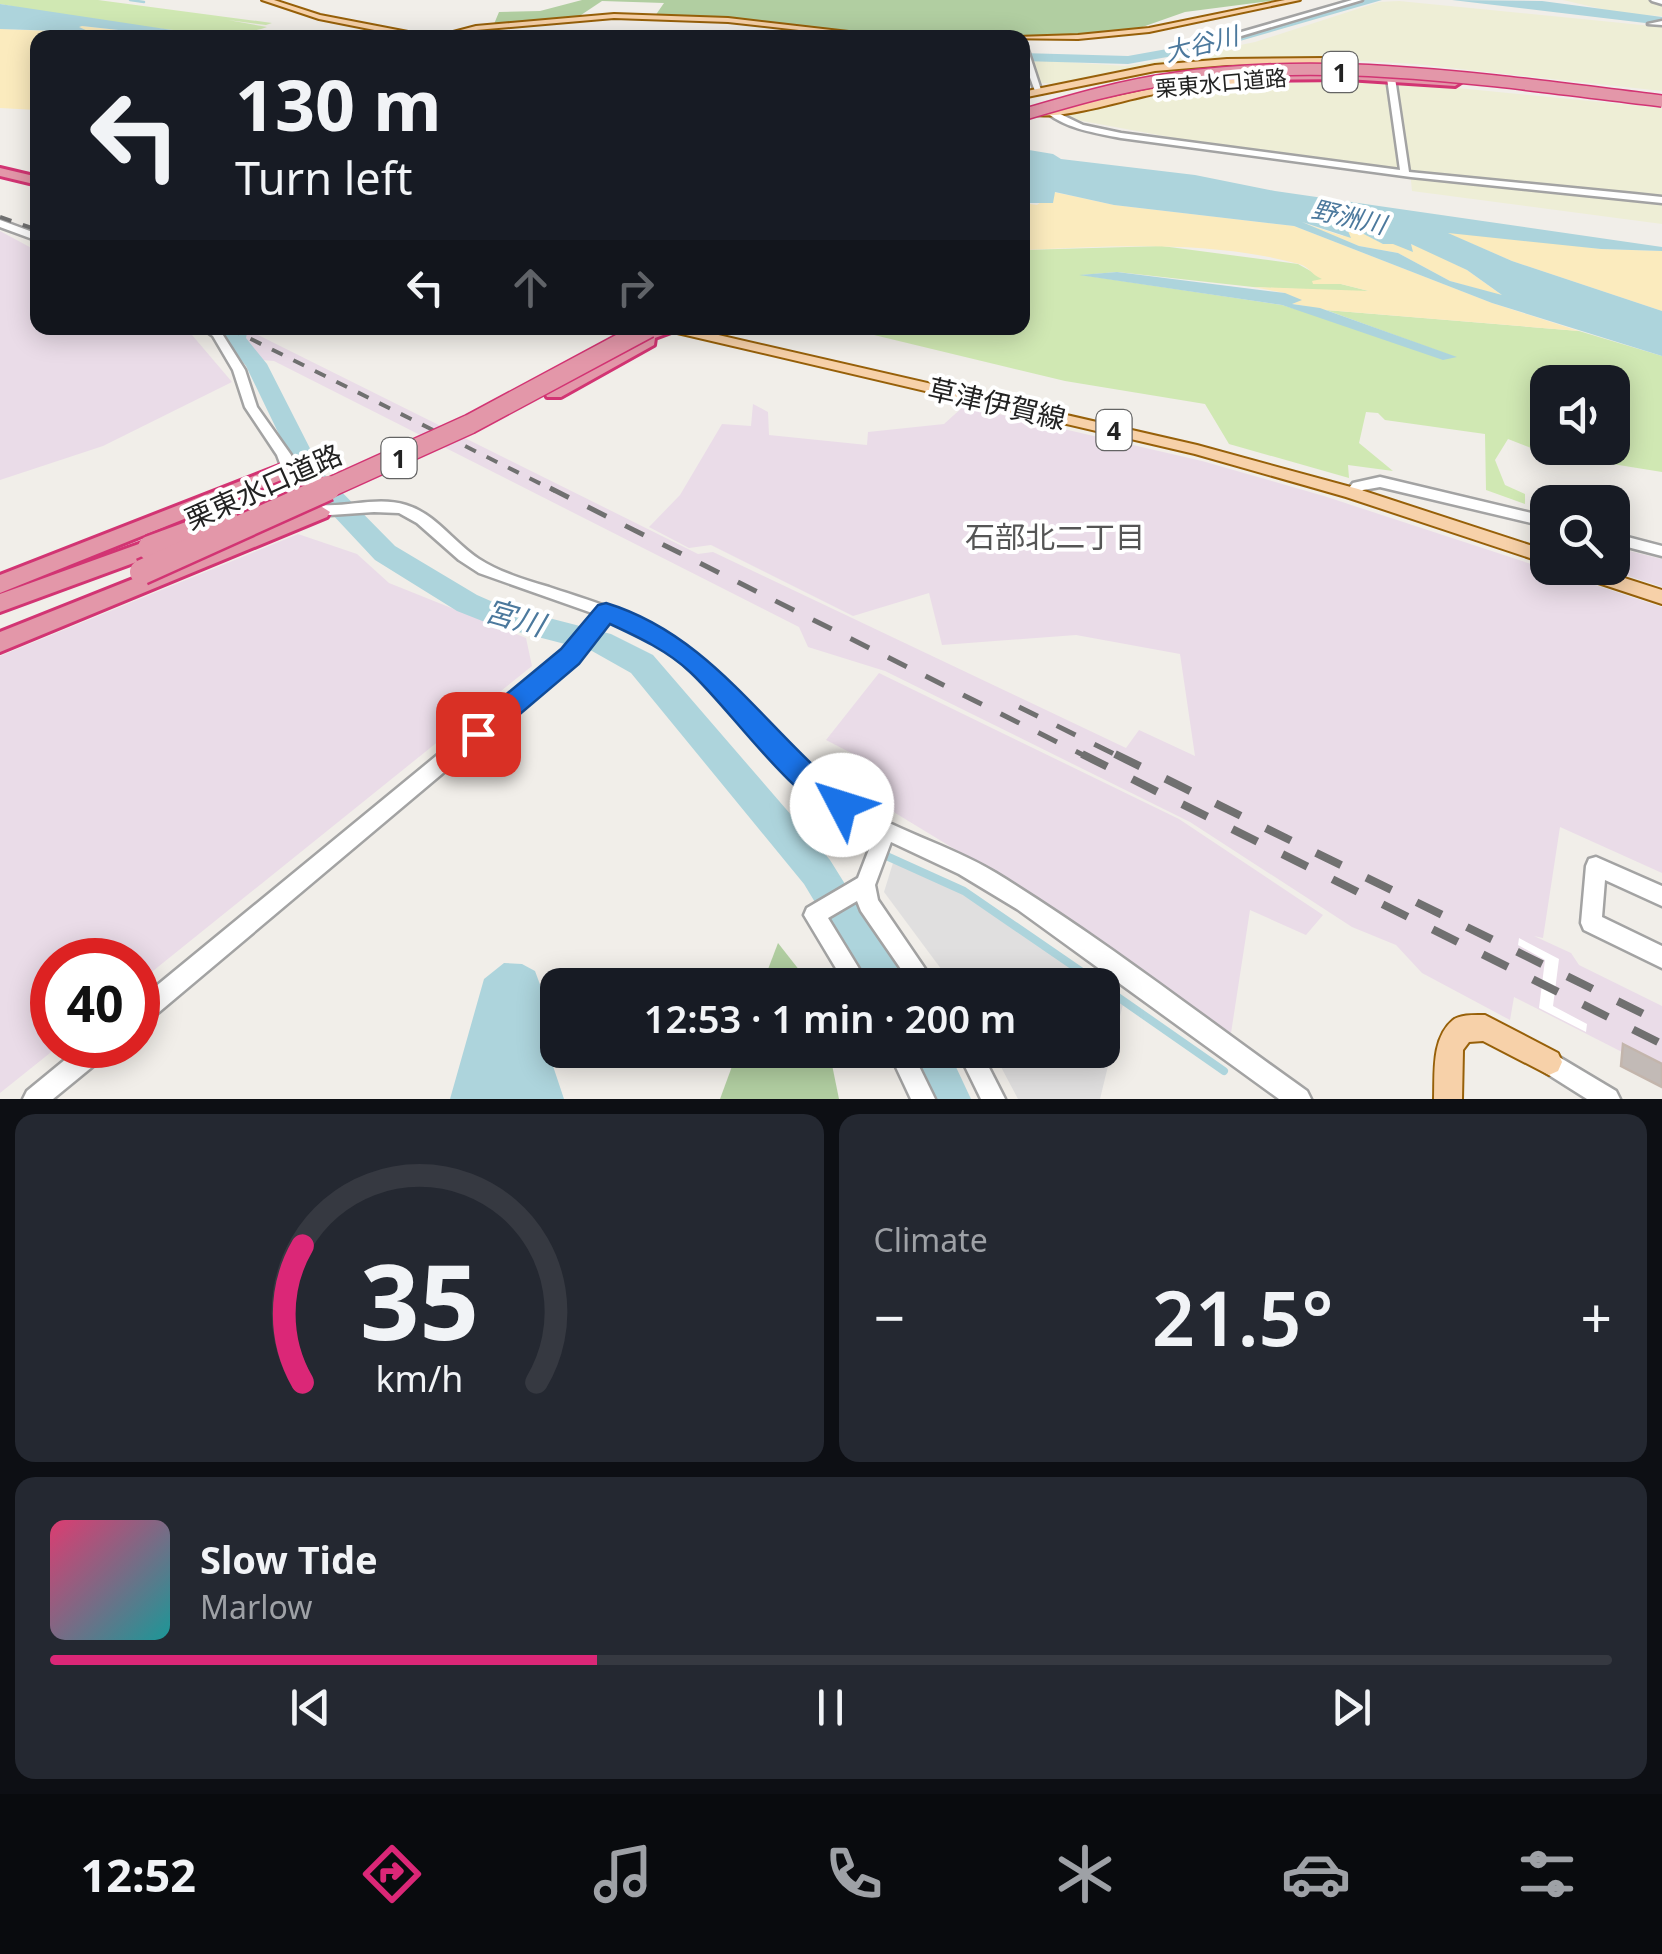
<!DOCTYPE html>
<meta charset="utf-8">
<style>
:root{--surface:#171b24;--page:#242831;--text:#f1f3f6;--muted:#9ea1a6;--line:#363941;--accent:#db2777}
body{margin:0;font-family:"Noto Sans","Noto Sans JP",sans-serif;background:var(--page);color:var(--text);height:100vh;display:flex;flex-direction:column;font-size:38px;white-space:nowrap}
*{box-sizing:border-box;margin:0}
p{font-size:32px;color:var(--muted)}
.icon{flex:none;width:55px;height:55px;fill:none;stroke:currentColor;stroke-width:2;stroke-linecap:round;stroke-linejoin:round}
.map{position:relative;height:1099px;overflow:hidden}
.side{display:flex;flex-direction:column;gap:15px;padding:15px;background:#0d0f14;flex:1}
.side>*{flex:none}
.top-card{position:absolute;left:30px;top:30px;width:1000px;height:305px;border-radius:20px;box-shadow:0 5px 25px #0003;background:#171b24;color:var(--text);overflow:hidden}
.fabs{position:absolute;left:1530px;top:365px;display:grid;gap:20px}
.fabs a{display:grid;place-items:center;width:100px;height:100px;border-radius:20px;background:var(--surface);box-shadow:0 5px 25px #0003;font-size:50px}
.speed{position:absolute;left:30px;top:938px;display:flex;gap:20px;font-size:50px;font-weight:700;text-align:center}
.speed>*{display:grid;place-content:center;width:130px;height:130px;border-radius:50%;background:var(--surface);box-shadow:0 5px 25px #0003;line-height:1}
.speed .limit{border:15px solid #d22;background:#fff;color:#111}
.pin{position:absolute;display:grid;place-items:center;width:85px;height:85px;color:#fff;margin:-42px;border-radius:20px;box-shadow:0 5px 15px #0006}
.me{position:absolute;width:110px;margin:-55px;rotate:310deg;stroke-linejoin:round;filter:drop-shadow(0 0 8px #0008)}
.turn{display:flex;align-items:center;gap:35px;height:210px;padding:0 40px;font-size:45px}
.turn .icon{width:130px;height:130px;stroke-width:2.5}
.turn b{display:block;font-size:70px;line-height:85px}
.lanes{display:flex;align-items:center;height:95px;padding:0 40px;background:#0003;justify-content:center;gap:50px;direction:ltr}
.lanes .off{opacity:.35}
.big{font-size:75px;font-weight:600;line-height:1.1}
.side .widget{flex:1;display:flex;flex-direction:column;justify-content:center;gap:15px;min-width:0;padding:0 35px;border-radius:20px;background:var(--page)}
.side .dial{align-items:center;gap:0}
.dial svg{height:260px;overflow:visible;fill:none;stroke:var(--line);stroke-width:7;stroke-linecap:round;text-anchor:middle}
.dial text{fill:var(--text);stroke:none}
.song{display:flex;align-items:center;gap:30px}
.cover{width:120px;height:120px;border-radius:15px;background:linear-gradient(135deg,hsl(340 70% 55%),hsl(180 70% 35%))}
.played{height:10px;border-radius:5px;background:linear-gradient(90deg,var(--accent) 35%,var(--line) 35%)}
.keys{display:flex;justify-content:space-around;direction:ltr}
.heat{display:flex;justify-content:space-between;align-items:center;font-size:55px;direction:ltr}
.side .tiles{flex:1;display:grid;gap:15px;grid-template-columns:1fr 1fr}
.widget:last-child{grid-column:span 2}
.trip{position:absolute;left:540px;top:968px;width:580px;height:100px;border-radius:20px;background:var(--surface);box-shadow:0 5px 25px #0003;font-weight:600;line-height:100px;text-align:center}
.dock{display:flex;height:160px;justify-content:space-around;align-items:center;background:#090b0e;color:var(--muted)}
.dock .icon{width:70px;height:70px}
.dock .on{color:var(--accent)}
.dock b{font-size:45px;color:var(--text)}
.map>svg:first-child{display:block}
.residential{fill:#e0dfdf}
.industrial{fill:#eadce8}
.farmland{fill:#eeeed6}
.grass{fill:#d0e8b3;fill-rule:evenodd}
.forest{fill:#b1cea1}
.sand{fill:#fbebbe}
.water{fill:#add4dc;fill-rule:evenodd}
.pier{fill:#fff}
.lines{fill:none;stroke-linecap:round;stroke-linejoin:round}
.stream-far1{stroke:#add4dc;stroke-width:2.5}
.stream{stroke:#add4dc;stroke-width:8}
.river{fill:#add4dc;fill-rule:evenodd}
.building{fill:#c2bab6;stroke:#c3b5ac;stroke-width:2.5}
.minor-casing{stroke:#a3a3a3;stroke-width:5}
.major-casing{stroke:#976009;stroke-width:4}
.highway-casing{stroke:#d23473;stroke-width:6}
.minor{fill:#fff;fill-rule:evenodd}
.major{fill:#f7d1a9;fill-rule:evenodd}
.highway{fill:#e397a9;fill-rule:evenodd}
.rail-far2{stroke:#707070;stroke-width:4;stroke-dasharray:12 12;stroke-linecap:butt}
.rail-far1{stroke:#707070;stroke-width:5;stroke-dasharray:21 21;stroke-linecap:butt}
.rail{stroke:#707070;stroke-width:8;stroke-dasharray:28 28;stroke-linecap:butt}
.highway-bridge-far2-casing{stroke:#d23473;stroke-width:14;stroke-linecap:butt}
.highway-bridge-far1-casing{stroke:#d23473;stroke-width:22;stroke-linecap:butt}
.highway-bridge-casing{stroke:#d23473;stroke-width:29;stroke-linecap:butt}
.highway-bridge-far2{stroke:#e397a9;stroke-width:11}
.highway-bridge-far1{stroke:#e397a9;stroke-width:19}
.highway-bridge{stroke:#e397a9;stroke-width:24}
.route{fill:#1a73e8;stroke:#114b97;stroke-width:2.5}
.labels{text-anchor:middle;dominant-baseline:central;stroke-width:8;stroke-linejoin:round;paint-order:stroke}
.far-street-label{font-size:22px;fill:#222;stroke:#fff}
.far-water-label{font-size:25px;font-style:italic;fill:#4c799d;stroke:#fff}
.shield{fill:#fff;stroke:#646464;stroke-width:2.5}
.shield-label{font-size:25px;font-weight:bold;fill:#222}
.street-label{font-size:28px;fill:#222;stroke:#fff}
.neighbourhood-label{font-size:30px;fill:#555;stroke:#fff}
.water-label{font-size:30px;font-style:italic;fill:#4c799d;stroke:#fff}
</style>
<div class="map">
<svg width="1662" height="1099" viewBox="0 0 1662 1099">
<rect width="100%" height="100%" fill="#f1eee9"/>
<!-- residential -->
<g class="residential">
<polygon points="893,863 949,881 1096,985 953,985 884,892"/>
<polygon points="1103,990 1123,1004 1100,1099 1018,1099 992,1050 1102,1050"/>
</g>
<!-- industrial -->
<g class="industrial">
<polygon points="0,231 37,251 38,328 179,328 192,335 232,382 103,446 0,480"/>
<polygon points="248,330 698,554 713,552 1126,748 1139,730 1195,756 1180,654 1076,635 942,645 929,593 853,616 711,545 689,548 649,527 680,495 722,424 751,426 753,404 768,412 769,435 867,445 868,432 944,424 964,406 1202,461 1324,496 1662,607 1662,873 1560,827 1543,938 1534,936 1571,953 1579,965 1662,1006 1662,1087 1621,1066 1622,1052 1514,997 1510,1020 1422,973 1396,945 1352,927 1190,822 885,671 808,647 799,627 274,361 262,360 241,339"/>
<polygon points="298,534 357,554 389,583 526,638 532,666 138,983 138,960 52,960 52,1045 60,1045 0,1093 0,656"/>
<polygon points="1613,547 1662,559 1662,587 1604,568 1612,568"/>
<polygon points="879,673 1179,819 1323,915 1306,935 1250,910 1231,1033 984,867 846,783 859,757 826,740"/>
</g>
<!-- farmland -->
<g class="farmland">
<polygon points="1563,0 1662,0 1662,16 1623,14"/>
<polygon points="1399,1 1662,27 1662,91 1415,64 1289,57 1208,60 1121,70 1056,84 1031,82 1023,91 1022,59 1125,66 1172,59 1255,42 1379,2"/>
<polygon points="1356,78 1662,108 1662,224 1412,191 1410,171 1202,143 1066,118 1074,110 1180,92"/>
</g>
<!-- grass -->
<g class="grass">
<path d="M0 0H98L272 23 266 25 228 20 267 27C224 45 54 14 0 4Z"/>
<path d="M1162 246 1298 264 1325 279 1313 284H1341L1377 293 1253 287 1117 272 1082 275 1282 305 1455 357 1326 310 1579 331 1662 356V472L1544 453 1508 439 1495 460 1505 485 1525 494V504L1486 490 1485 434 1385 420 1378 413 1366 412 1359 443 1393 471 1348 465 1349 478 1229 444 1205 404 1065 381 845 328H954L974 331 981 328H1022L1023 299 1030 286 1023 279V250ZM1548 382H1612V448H1548Z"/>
</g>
<!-- forest -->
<g class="forest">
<polygon points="582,0 1278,0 1185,12 1131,31 1105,34 921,37 655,16 664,3 602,1 575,19 494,24 499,12 540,11"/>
<polygon points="778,943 811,985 762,985"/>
<polygon points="738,1050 829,1050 839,1099 720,1099"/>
</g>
<!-- sand -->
<g class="sand">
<polygon points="82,26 182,37 38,38 37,110 0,108 0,29 75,32 76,27"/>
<path d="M1054 192 1114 205 1294 226 1492 303 1579 331 1326 310 1288 303 1285 293 1253 287 1369 291 1341 284H1313L1312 281 1322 279C1310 274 1310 267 1299 264 1211 240 1113 246 1023 250L1022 203 1037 205Z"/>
<polygon points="1294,220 1343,236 1346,230 1353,233 1357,230 1383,244 1408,243 1424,249 1467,270 1503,296 1450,281 1398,253 1359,246"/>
<polygon points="1458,231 1601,249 1662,251 1662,311 1512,261 1447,233"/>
</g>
<!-- water -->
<g class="water">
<polygon points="0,4 192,33 255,32 229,36 235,37 182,37 82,26 79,27 90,32 0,29"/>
<path d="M1023 149 1053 154 1061 159 1195 175 1275 191 1662 247V251L1601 249 1448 233 1512 261 1662 311V356L1492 303 1294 226 1114 205 1055 192 1053 203H1023ZM1302 222 1351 238 1348 231 1359 234 1358 231 1383 244H1393L1413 252 1411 244 1467 270 1502 295 1450 281 1398 253 1359 246Z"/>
<polygon points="1117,272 1285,293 1302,300 1292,304 1320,308 1457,357 1443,360 1282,305 1079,275"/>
<polygon points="504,963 522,964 535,971 545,998 541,1030 564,1099 450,1099 484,979"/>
</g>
<!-- pier -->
<polygon class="pier" points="1519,938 1559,959 1553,1006 1587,1024 1586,1032 1539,1008 1545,960 1518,945"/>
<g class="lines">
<!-- stream-far1 -->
<g class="stream-far1">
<polyline points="130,0 144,2"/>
<polyline points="250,33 281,38"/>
</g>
<!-- stream -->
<g class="stream">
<polyline points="769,816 872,849"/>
<polyline points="882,854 964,891 1101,985"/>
<polyline points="1102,986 1224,1071"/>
</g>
<!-- river -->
<g class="river">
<polygon points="1362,0 1382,0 1212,49 1128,64 1022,61 1022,53 1128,56 1206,42"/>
<polygon points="1452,0 1542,1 1662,17 1662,25"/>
<polygon points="228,328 248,328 246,338 267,364 322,472 395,546 477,595 502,606 611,634 653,655 830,860 908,985 865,985 804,884 631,673 592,651 495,626 457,611 375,560 302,482 246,366 224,339"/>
<polygon points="905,1050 948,1050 971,1099 927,1099"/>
</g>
</g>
<!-- building -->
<polygon class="building" points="1623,1044 1662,1064 1662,1087 1621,1066"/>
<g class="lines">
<!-- minor casing -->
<g class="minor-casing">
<g id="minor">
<polygon points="1352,0 1362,0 1231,39 1224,37"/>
<polygon points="1651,0 1662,0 1662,4 1652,1"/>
<polygon points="1662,21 1662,25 1648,24"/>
<polygon points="1022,42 1026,44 1042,93 1035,91 1022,56"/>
<path d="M1391 76 1395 78 1409 172 1634 194 1662 197V203L1411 177 1121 138C1095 133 1068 129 1047 113L1054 111 1083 125 1121 133 1400 170 1387 78Z"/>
<polygon points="0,220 38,234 38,241 0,227"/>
<path d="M202 328H214L221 332 245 370 257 407 291 455 308 503C340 511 374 495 406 505 436 514 453 542 479 559 499 572 525 580 549 587 600 604 650 618 693 652 748 697 788 758 847 799 893 831 949 844 996 873 1104 939 1204 1018 1307 1091L1311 1099H1279L1017 909 959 874 891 842 875 885 878 900 936 985H912L861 911 857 901 828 918 869 985H846L804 915 807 908 858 878 875 834C793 794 750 719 681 662 660 644 635 631 609 620L576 661 146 1023 138 1026V1001L564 651 595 614 479 573 459 560 417 523 399 513 374 512 330 515 297 509 277 455 245 407 233 370 213 336Z"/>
<polygon points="1380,477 1548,517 1548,527 1380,487 1363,490 1357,496 1352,498 1345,493 1353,483"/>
<polygon points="1612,533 1662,546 1662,556 1612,543"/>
<polygon points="1596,857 1662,886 1662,906 1605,880 1602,917 1662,946 1662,968 1584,930 1581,923 1586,866 1589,859"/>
<polygon points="83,1045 112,1045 109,1053 53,1099 23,1099 27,1091"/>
<polygon points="888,1050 911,1050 935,1099 911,1099"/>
<polygon points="957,1050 980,1050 1005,1099 981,1099"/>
<polygon points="1549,1051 1616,1091 1620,1099 1587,1099 1541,1070 1538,1062 1541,1054"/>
</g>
</g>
<!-- major casing -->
<g class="major-casing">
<g id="major">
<polygon points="262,0 274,0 320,15 434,37 476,26 614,14 728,18 901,38 869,38 728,22 614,18 476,30 449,38 415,38 319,19"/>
<polygon points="1285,0 1300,0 1149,32 1078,39 985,38 1078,35 1149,28"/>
<polygon points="1325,58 1328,63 1227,65 1155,71 1022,98 1022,92 1155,65 1227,59"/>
<path d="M1274 75 1277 80C1239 86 1199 87 1160 93 1127 98 1052 125 1023 112L1028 109 1051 110 1160 87Z"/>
<polygon points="666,328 688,328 1197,445 1358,489 1548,551 1548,564 1346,497 1195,454 673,332"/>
<polygon points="1565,568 1593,568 1662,590 1662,604 1568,573"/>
<path d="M1485 1015 1558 1053 1562 1062 1558 1071 1549 1075 1483 1041 1469 1042 1463 1050 1462 1099H1434C1435 1074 1431 1038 1453 1020 1461 1014 1475 1015 1485 1015Z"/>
</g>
</g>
<!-- highway casing -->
<g class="highway-casing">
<g id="highway">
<polygon points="1347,73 1455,78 1461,82 1455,86 1347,79 1232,80 1226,77 1232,74"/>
<polygon points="0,168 38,177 38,185 0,176"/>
<polygon points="654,328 682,328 655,338 654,345 561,397 547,397 545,393 630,344 622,343 622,335"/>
<polygon points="289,462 296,464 299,469 296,474 0,593 0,575"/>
<polygon points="319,505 330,512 327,517 0,652 0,632"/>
<polygon points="150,540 161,548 158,554 0,612 0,594"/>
</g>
</g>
<!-- minor -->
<use href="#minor" class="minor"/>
<!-- major -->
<use href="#major" class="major"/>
<!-- highway -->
<use href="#highway" class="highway"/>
<!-- rail-far2 -->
<g class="rail-far2">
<polyline points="0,217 38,230"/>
<polyline points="229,328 555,491"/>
</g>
<!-- rail-far1 -->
<g class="rail-far1">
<polyline points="550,488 1087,757"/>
<polyline points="1019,707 1120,757"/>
</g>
<!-- rail -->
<g class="rail">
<polyline points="1082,754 1662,1044"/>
<polyline points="1115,754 1662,1023"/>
</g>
<!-- highway-bridge-far2 casing -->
<g class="highway-bridge-far2-casing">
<path id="highway-bridge-far2" d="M1022 115C1073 100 1124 85 1177 78 1337 55 1503 82 1662 101"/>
</g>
<!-- highway-bridge-far1 casing -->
<g class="highway-bridge-far1-casing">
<polyline id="highway-bridge-far1" points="322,491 470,424 649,328"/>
</g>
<!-- highway-bridge casing -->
<g class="highway-bridge-casing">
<g id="highway-bridge">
<polyline points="150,548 226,520"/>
<polyline points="142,572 328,488"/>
</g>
</g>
<!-- highway-bridge-far2 -->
<use href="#highway-bridge-far2" class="highway-bridge-far2"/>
<!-- highway-bridge-far1 -->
<use href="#highway-bridge-far1" class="highway-bridge-far1"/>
<!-- highway-bridge -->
<use href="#highway-bridge" class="highway-bridge"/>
</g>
<!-- route -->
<path class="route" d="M606 603C698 631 750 706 817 769 830 781 848 789 856 805L852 814 842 818C791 799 732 711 690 672 668 651 638 637 610 624L579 664 487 742 478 746 468 742 464 734 468 726 561 649 598 605Z"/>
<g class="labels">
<!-- far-street labels -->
<g class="far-street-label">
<text transform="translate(1221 82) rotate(-5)">栗東水口道路</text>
</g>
<!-- far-water labels -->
<g class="far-water-label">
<text transform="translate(1201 43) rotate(-14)">大谷川</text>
<text transform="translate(1349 216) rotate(13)">野洲川</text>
</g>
<!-- shield labels -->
<g class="shield">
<rect x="1322.5" y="52" width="35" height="40" rx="8"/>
<rect x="1096.5" y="410" width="35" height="40" rx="8"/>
<rect x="381.5" y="438" width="35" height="40" rx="8"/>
</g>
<g class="shield-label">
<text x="1340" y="72">1</text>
<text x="1114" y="430">4</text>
<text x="399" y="458">1</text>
</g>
<!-- street labels -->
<g class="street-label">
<text transform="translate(997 403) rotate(13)">草津伊賀線</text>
<text transform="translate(263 486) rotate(-24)">栗東水口道路</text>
</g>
<!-- neighbourhood labels -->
<g class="neighbourhood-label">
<text x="1055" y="536">石部北二丁目</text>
</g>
<!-- water labels -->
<g class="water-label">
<text transform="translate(515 617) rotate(16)">宮川</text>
</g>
</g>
</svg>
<div class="fabs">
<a><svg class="icon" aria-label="sound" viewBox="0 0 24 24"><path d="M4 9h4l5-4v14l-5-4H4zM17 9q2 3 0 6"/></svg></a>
<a><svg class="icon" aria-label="search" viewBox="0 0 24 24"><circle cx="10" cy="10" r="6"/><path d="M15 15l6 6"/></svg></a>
</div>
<div class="speed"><div class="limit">40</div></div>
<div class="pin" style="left:478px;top:734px;background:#d93025"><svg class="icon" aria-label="arrive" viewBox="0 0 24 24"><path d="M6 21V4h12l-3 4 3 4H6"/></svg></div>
<svg class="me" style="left:842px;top:805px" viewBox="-20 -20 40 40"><circle r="19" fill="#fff"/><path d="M0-13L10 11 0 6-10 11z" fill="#1a73e8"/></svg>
<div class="trip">12:53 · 1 min · 200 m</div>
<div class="top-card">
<div class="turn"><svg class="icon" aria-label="left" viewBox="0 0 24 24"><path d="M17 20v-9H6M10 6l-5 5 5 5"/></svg><div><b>130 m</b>Turn left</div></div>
<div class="lanes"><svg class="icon" aria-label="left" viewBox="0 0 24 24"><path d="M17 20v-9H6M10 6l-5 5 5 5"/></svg><svg class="icon off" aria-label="ahead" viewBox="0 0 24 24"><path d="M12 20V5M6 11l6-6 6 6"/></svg><svg class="icon off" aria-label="right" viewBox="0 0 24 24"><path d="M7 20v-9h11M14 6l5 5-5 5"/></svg></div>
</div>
</div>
<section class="side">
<div class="tiles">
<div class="widget dial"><svg viewBox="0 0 100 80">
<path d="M14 69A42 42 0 1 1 86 69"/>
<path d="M14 69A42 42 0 0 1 14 27" stroke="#db2777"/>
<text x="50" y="56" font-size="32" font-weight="700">35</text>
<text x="50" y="72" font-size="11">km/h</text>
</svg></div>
<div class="widget"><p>Climate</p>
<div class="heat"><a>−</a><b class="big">21.5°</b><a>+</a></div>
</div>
<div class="widget">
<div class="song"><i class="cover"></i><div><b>Slow Tide</b><p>Marlow</p></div></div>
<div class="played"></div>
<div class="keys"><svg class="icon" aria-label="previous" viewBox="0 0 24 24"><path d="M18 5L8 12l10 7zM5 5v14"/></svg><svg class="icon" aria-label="pause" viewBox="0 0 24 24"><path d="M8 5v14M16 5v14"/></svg><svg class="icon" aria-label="next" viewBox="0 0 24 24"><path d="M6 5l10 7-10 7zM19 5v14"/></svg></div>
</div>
</div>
</section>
<nav class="dock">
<b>12:52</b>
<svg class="icon on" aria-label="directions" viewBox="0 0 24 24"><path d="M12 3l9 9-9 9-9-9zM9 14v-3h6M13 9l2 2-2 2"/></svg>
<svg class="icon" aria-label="music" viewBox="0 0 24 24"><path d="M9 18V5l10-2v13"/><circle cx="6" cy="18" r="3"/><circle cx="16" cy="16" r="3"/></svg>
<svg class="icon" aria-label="phone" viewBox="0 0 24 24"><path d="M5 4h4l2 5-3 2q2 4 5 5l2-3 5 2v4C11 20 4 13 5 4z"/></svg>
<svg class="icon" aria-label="climate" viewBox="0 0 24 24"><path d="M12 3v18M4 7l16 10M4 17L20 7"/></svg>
<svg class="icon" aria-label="car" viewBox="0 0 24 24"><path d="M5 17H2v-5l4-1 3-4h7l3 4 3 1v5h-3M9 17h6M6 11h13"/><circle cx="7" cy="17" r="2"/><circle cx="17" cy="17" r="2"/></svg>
<svg class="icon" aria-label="filters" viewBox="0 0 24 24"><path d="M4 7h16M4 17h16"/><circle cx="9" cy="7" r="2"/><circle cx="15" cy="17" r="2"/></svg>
</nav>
